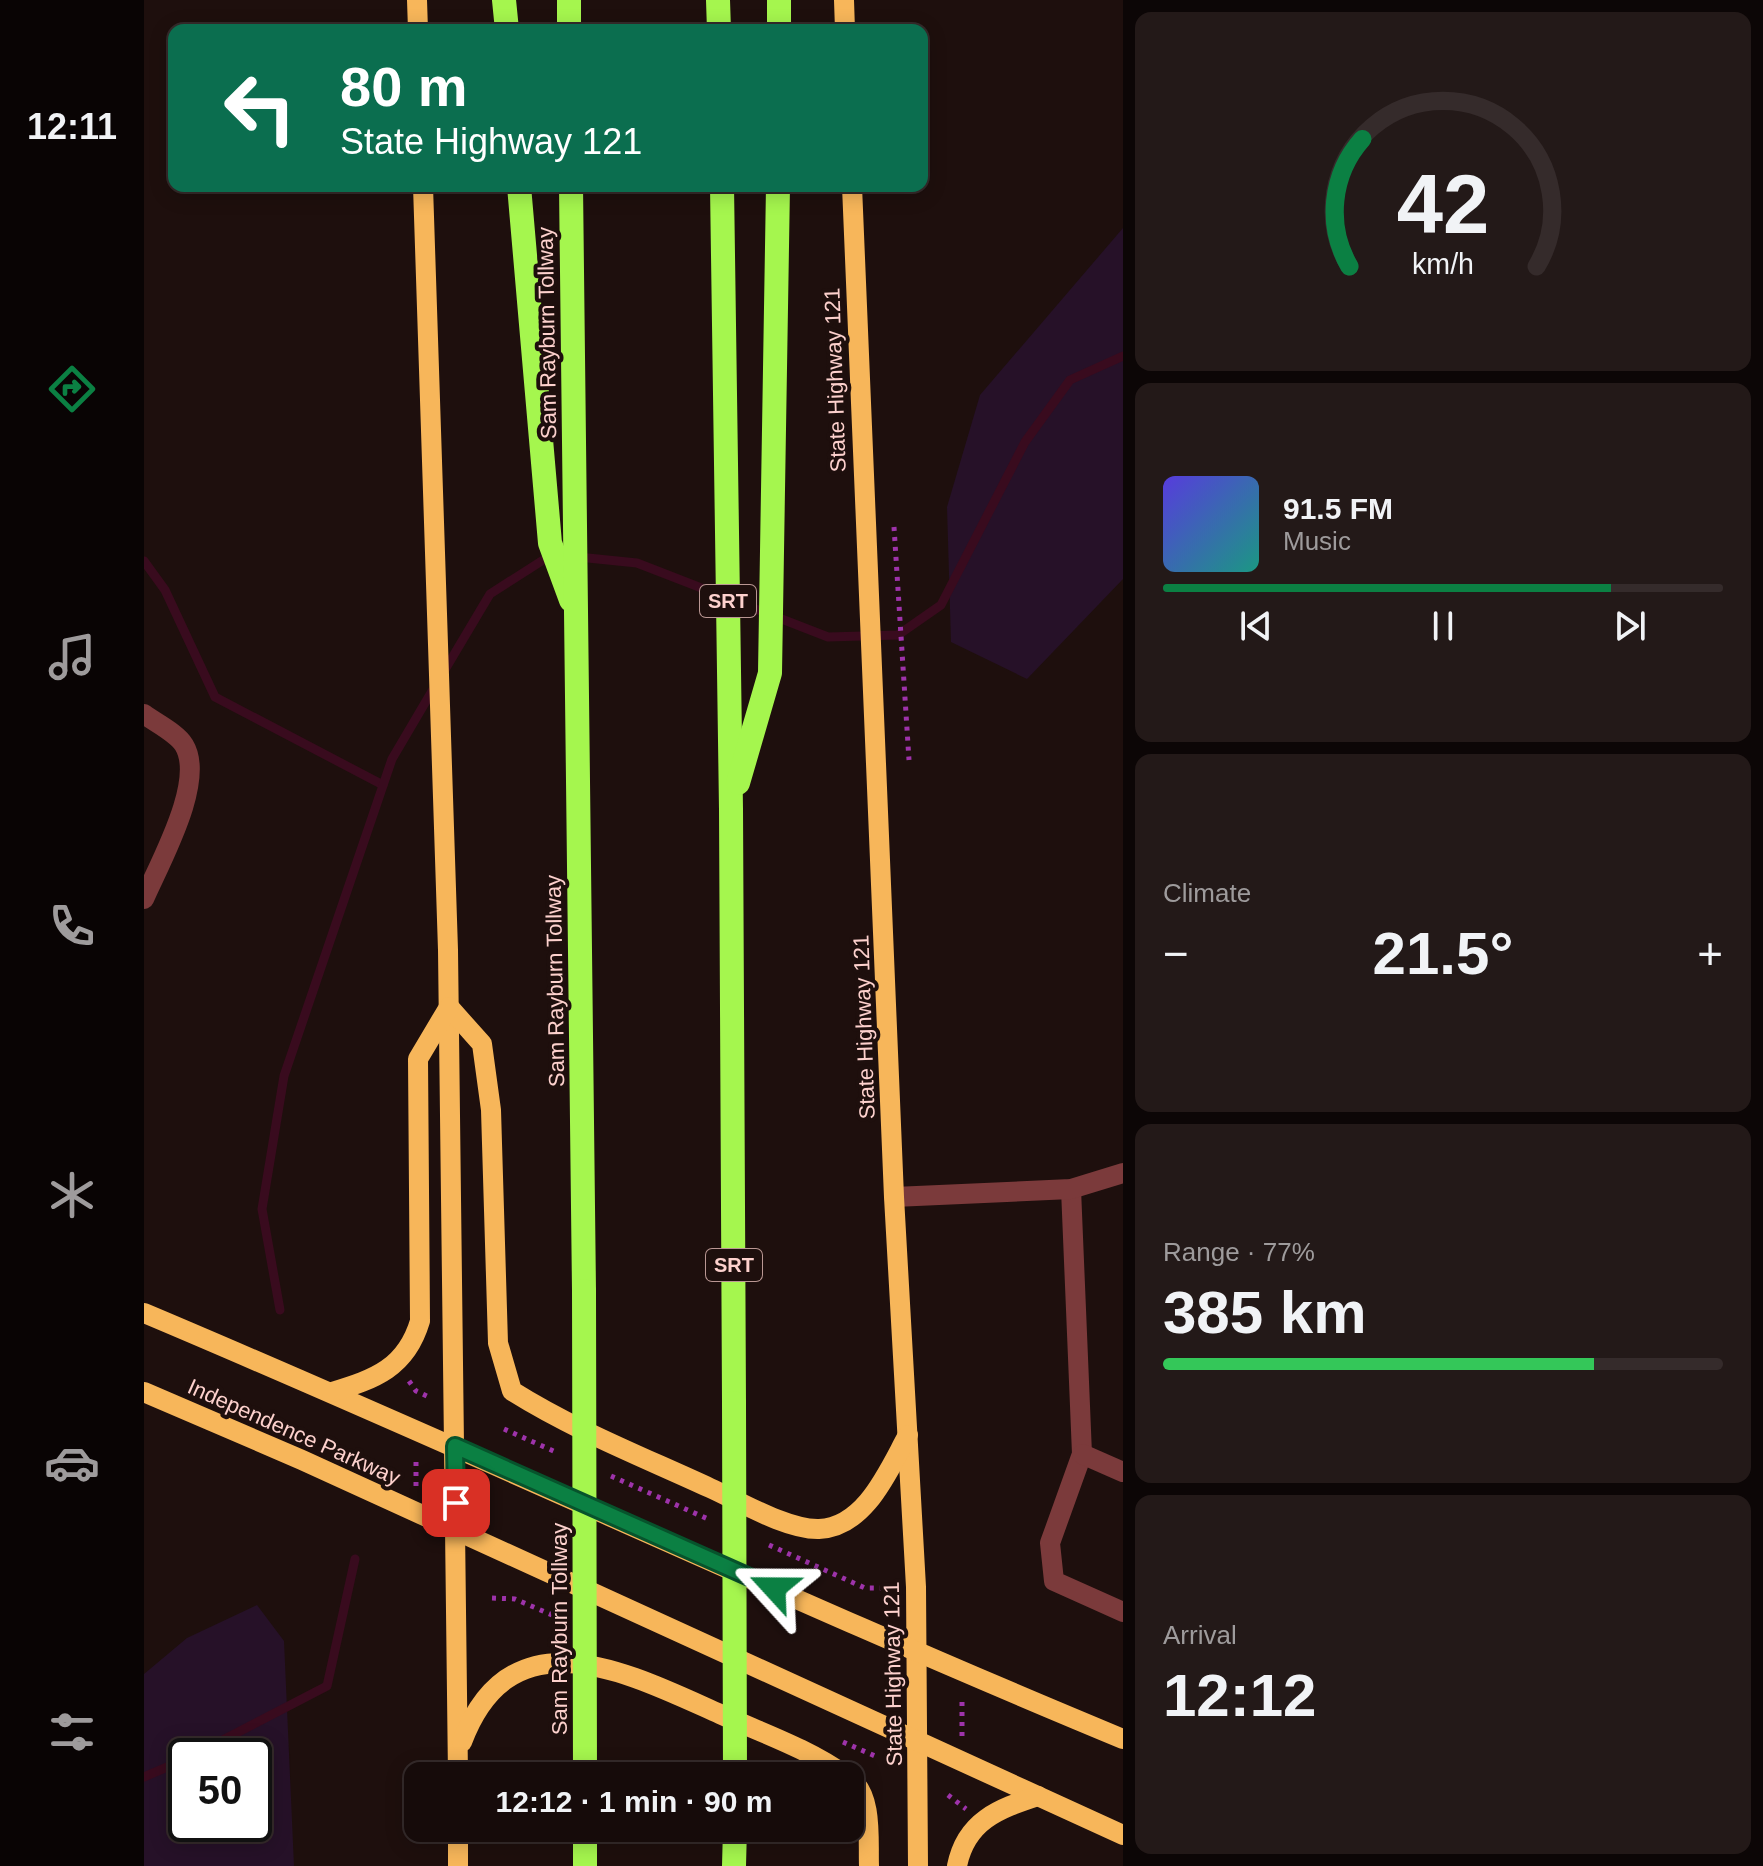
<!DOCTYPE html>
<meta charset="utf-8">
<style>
:root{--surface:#160b0a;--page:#231918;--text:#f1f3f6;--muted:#9e9b9c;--line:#352b2b;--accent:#0b8043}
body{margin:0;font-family:Arial,sans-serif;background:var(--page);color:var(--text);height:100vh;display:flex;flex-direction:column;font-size:30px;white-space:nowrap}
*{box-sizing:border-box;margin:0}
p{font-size:26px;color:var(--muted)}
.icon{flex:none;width:44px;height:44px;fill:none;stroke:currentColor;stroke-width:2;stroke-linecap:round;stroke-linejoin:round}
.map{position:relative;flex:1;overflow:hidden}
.drawer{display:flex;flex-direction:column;gap:12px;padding:12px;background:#0c0606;width:640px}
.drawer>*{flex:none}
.top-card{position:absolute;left:24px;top:24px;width:760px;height:168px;border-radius:16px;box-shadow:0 4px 20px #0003,0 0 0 2px var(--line);background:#0b6e4f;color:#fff;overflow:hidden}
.speed{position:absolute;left:24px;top:1738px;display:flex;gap:16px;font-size:40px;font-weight:700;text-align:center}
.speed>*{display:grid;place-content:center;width:104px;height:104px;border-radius:50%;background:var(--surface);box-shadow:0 4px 20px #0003,0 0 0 2px var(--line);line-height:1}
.speed .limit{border:4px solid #111;border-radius:12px;background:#fff;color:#111}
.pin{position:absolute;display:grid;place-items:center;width:68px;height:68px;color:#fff;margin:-34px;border-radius:16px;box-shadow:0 4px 12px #0006}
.me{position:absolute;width:88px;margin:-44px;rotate:294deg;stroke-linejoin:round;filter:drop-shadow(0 0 6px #0008)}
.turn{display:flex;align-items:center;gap:28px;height:168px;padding:0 40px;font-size:36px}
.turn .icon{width:104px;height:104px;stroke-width:2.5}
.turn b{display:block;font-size:56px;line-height:68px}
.big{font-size:60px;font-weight:700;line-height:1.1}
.drawer .widget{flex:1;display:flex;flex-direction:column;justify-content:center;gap:12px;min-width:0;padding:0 28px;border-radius:16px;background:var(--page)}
.drawer .dial{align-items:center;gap:0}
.dial svg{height:208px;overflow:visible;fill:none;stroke:var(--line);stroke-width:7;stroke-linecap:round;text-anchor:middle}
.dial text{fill:var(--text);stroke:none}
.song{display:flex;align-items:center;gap:24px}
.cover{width:96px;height:96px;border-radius:12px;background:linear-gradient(135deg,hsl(250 70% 55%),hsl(170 70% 35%))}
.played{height:8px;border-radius:4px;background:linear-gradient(90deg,var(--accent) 80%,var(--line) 80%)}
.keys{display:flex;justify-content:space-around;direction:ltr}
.heat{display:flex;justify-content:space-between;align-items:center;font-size:44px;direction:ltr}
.charge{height:12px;border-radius:6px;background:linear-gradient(90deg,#34c759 77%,var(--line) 0)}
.trip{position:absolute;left:260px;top:1762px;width:460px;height:80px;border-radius:16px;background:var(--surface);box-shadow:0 4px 20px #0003,0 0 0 2px var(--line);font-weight:700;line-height:80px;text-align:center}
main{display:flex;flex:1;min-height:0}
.tab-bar{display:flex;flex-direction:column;width:144px;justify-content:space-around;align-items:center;background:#090404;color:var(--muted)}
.tab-bar .icon{width:56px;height:56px}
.tab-bar .on{color:var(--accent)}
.tab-bar b{font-size:36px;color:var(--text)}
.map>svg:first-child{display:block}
.green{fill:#261128;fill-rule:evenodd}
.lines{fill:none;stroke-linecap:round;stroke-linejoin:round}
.stream{stroke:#390b1e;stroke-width:9}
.path{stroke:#9e33aa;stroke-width:5;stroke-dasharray:4 6;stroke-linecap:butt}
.minor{stroke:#7b3a3b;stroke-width:20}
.major{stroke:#f7b65a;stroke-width:20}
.highway{stroke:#a5f64e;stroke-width:24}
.highway-bridge{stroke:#a5f64e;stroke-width:24}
.route-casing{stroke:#07532c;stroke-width:20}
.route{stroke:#0b8043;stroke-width:14}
.labels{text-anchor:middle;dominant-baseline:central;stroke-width:8;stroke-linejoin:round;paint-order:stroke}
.shield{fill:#1e0f0d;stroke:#ba9793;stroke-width:2}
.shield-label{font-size:20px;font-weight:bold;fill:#fdd1cd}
.street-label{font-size:22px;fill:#fdd1cd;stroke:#1e0f0d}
</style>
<main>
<nav class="tab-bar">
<b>12:11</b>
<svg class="icon on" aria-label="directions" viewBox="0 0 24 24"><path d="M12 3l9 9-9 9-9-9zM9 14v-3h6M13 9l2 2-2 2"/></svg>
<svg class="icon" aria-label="music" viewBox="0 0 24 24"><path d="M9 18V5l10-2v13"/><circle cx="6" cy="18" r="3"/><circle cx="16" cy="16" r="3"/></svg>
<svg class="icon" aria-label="phone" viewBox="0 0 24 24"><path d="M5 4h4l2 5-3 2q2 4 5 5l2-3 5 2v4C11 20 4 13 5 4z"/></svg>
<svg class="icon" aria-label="climate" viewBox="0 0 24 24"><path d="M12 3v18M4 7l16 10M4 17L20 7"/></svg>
<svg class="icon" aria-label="car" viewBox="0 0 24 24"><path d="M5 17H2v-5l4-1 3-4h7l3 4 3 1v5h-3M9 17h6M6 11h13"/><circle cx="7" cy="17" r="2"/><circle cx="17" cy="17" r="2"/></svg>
<svg class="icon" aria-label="filters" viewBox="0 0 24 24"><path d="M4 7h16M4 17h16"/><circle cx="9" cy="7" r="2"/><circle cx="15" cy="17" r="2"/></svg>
</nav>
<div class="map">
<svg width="979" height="1866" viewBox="0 0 979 1866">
<rect width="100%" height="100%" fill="#1e0f0d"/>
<!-- green -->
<g class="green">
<polygon points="979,228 979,579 883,679 807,642 803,507 836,395"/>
<path d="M113 1605 140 1641 150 1866H0V1674L43 1638ZM42 1756H110V1824H42Z"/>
</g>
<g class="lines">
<!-- stream -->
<g class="stream">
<polyline points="434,557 493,563 684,637 754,635 797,605 881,442 926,380 979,356"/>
<polyline points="0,561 21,590 71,697 239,785"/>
<polyline points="299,673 346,594 407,555"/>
<polyline points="136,1310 118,1209 140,1076 248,759 291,686"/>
<polyline points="48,1756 183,1686 211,1559"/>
<polyline points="0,1777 42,1759"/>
</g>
<!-- path -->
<g class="path">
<polyline points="750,527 765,760"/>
<polyline points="265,1381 272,1391 285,1397"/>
<polyline points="360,1429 414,1453"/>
<polyline points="467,1476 564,1519"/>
<polyline points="272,1486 272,1460"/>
<polyline points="625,1545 721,1588 739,1588"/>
<polyline points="348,1598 371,1599 415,1618"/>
<polyline points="818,1736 818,1702"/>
<polyline points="699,1742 731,1756"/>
<polyline points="804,1795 822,1809"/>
</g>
<!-- minor -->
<g class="minor">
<path d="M0 714C12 723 33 733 40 745 62 781 16 862 0 899"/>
<polyline points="927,1189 938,1454 906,1543 910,1581 979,1612"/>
<polyline points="750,1197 927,1189 979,1173"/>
<polyline points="938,1454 979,1472"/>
</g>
<!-- major -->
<g class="major">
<polyline points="273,0 274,30"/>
<polyline points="700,0 701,30"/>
<polyline points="279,186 304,950 314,1776"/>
<polyline points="708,186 750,1197 772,1587 774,1866"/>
<path d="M305 1007 338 1044 347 1110 354 1343 368 1391C430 1430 499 1457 566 1488 595 1501 643 1530 675 1529 722 1527 745 1469 764 1435"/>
<path d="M0 1313C328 1451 650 1603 979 1739"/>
<polyline points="0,1392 158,1460 979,1835"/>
<path d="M188 1392C231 1379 262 1368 276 1321L274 1059 305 1007"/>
<path d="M318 1742C367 1611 484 1673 576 1714 618 1733 665 1749 702 1776"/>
<path d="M706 1779C729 1795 724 1840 725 1866"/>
<polyline points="314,1828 314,1866"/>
<path d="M813 1866C822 1821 854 1809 894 1796"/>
</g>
<!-- highway -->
<g class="highway">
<polyline points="360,0 363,30"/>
<polyline points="425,0 425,30"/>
<polyline points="574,0 575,30"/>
<polyline points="635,30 635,0"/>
<polyline points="375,186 406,543 427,600"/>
<polyline points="427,186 440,1291"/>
<polyline points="578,186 587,809 590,1403"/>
<polyline points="594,783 626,673 634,186"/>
<polyline points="441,1866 441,1828"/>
<polyline points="590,1866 591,1828"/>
</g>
<!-- highway-bridge -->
<g class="highway-bridge">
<polyline points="440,1291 441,1776"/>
<polyline points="590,1403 591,1776"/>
</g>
</g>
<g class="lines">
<!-- route casing -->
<g class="route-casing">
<polyline id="route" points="312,1503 311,1446 630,1588"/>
</g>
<!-- route -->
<use href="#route" class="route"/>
</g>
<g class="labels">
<!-- shield labels -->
<g class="shield">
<rect x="556" y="585" width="56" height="32" rx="6"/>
<rect x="562" y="1249" width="56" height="32" rx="6"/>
</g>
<g class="shield-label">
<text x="584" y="601">SRT</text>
<text x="590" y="1265">SRT</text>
</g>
<!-- street labels -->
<g class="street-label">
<text transform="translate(403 333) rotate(-91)">Sam Rayburn Tollway</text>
<text transform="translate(691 380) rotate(-92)">State Highway 121</text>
<text transform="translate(411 981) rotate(-91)">Sam Rayburn Tollway</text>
<text transform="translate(720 1027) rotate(-92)">State Highway 121</text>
<text transform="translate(150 1432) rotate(24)">Independence Parkway</text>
<text transform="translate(415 1629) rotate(-90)">Sam Rayburn Tollway</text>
<text transform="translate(749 1674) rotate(-91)">State Highway 121</text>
</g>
</g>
</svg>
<div class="speed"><div class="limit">50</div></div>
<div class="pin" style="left:312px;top:1503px;background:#d93025"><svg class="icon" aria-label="arrive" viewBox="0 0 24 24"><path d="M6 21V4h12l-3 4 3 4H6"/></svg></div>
<svg class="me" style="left:630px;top:1588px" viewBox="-20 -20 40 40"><path d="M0-17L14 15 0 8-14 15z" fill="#0b8043" stroke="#fff" stroke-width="4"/></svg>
<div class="trip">12:12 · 1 min · 90 m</div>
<div class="top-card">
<div class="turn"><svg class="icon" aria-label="left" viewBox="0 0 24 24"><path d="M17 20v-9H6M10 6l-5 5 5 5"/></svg><div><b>80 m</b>State Highway 121</div></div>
</div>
</div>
<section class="drawer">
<div class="widget dial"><svg viewBox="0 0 100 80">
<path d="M14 69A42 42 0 1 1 86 69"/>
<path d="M14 69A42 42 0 0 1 19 20" stroke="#0b8043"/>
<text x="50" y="56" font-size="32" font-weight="700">42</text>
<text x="50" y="72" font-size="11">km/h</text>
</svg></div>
<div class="widget">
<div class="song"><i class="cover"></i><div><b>91.5 FM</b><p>Music</p></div></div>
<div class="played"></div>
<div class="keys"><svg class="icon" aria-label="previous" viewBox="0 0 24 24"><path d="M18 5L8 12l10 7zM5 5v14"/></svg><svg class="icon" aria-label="pause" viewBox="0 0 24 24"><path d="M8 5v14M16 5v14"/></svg><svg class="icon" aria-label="next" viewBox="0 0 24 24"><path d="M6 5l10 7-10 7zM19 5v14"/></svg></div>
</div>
<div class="widget"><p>Climate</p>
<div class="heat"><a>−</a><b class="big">21.5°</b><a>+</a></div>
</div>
<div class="widget"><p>Range · 77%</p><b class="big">385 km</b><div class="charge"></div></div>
<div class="widget"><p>Arrival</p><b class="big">12:12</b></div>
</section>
</main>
